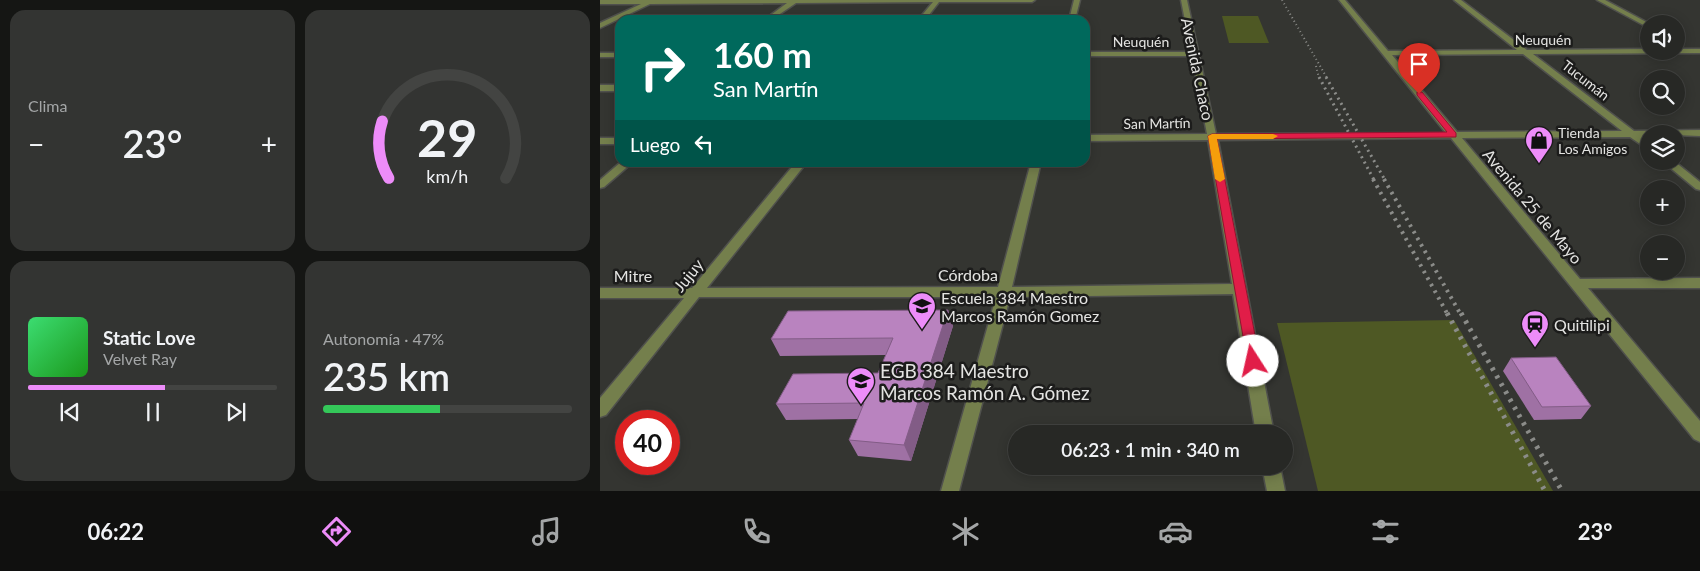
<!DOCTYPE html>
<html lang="es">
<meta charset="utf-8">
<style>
:root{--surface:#272825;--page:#333432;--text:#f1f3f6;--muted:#a4a6a7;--line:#434442;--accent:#ed8cf9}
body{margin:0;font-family:Lato,sans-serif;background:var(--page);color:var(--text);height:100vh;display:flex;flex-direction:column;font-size:19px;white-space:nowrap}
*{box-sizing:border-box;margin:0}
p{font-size:16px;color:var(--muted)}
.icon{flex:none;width:28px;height:28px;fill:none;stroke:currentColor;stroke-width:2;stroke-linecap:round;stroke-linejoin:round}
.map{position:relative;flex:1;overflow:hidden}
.side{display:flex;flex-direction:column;gap:10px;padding:10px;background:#151614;width:600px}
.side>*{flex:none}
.top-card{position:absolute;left:15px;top:15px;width:475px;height:152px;border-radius:15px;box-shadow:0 2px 12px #0003,0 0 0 1px var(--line);background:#00695c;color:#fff;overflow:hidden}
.fabs{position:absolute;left:1040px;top:15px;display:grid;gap:10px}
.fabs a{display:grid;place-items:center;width:45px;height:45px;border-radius:50%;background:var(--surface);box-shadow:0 2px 12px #0003,0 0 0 1px var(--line);font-size:25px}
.speed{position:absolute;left:15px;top:410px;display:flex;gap:10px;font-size:25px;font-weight:700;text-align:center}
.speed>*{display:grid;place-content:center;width:65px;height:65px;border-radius:50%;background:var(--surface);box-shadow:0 2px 12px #0003,0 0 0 1px var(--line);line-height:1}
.speed .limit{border:8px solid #d22;background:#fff;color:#111}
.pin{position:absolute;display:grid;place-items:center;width:42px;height:42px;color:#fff;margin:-51px -21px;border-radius:50% 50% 50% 0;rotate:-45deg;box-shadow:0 0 5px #0007}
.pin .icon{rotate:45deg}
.me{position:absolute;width:55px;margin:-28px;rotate:350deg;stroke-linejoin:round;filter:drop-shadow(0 0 4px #0008)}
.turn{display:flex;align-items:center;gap:18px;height:105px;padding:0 15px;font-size:22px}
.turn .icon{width:65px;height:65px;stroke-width:2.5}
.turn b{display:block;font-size:35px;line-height:42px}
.then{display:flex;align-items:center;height:48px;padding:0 15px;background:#0003;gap:10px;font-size:19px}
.big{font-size:38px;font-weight:600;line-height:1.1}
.side .tile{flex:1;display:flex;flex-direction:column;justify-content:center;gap:8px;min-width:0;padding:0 18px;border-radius:15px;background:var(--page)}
.side .dial{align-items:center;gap:0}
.dial svg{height:130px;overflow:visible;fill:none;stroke:var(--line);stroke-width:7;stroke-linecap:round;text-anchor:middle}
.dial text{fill:var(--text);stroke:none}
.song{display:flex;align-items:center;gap:15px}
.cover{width:60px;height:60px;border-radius:8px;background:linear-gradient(135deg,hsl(140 70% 55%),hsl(120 70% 35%))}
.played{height:5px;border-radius:2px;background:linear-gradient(90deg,var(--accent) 55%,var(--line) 55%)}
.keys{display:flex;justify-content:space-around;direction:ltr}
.heat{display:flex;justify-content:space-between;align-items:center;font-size:28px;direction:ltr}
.charge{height:8px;border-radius:4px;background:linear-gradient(90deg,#34c759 47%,var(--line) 0)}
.side .tiles{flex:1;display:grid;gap:10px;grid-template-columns:repeat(2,1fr)}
.trip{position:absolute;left:408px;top:425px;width:285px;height:50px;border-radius:25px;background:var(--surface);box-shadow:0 2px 12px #0003,0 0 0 1px var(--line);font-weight:600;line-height:50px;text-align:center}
.menu{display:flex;height:80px;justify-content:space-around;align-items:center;background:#10100f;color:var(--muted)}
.menu .icon{width:35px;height:35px}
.menu .active{color:var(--accent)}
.menu b{font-size:22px;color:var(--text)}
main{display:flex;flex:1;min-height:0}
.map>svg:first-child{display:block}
.green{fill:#4e5824}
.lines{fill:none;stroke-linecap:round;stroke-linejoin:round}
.minor-casing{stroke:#50514d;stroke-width:3}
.minor{fill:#747f4c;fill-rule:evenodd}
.rail-far3{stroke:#8b8c89;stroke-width:2;stroke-dasharray:1 3;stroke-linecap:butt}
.rail-far2{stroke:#8b8c89;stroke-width:3;stroke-dasharray:2 4;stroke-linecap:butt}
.rail-far1{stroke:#8b8c89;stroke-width:4;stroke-dasharray:2.5 5;stroke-linecap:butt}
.rail{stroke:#8b8c89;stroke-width:5;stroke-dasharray:3 6;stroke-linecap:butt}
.wall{fill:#9f71a4}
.shaded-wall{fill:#825c86}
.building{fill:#b983bf;stroke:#825c86}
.route{fill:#e11d48;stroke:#92132f}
.slow{fill:#f59e0b}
.labels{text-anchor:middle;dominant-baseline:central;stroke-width:5;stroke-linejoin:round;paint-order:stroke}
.far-street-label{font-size:14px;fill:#e4e4e2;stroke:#1c1c1b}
.far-poi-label{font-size:14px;fill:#e4e4e2;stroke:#1c1c1b;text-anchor:start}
.street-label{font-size:16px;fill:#e4e4e2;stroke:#1c1c1b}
.poi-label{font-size:16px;fill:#e4e4e2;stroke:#1c1c1b;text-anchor:start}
.near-poi-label{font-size:19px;fill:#e4e4e2;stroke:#1c1c1b;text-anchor:start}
</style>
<main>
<section class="side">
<div class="tiles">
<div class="tile"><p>Clima</p>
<div class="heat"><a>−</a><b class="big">23°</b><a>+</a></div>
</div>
<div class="tile dial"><svg viewBox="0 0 100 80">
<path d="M14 69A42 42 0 1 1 86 69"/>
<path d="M14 69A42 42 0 0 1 10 34" stroke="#ed8cf9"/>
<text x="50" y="56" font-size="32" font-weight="700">29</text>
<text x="50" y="72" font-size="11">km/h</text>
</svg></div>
<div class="tile">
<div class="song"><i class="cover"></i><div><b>Static Love</b><p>Velvet Ray</p></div></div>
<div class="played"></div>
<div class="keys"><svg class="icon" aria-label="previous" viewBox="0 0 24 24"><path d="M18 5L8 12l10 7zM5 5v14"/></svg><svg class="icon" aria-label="pause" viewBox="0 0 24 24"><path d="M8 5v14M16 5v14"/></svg><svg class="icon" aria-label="next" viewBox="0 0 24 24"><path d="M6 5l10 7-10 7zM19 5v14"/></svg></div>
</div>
<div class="tile"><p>Autonomía · 47%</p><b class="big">235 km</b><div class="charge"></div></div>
</div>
</section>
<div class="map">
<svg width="1100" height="491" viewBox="0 0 1100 491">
<rect width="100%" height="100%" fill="#343531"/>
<!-- green -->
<g class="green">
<polygon points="622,16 658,16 669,43 629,43"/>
<polygon points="854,320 953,491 718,491 677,323"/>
</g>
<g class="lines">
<!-- minor casing -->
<g class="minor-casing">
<g id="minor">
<polygon points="0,0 435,0 432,2 339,2 325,20 318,20 333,2 196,3 171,20 164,20 187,3 50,4 0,28 0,23 41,4 0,4"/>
<polygon points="474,0 480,0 475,20 469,20"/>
<path d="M581 0H587L616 134 846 133 739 0H745L788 51 917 50 854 0H861L927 50 1049 49V51H1076V49H1100V53L933 54 1034 131 1100 130V136L1049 134V137H1042L1049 142V150L1030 137 862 138 980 279 1100 278V288H988L1100 421V442L1094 439 851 138 618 140 674 434H656L633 294 410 297 359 491H341L396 297H99L6 415 0 417V398L84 298H0V288H92L196 162H207L107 288 398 287 431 162H441L412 287 632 284 608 140 485 141V135L607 134 592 56H485V52H591ZM923 54 1022 131 857 132 792 55Z"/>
<polygon points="997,0 1005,0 1050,24 1049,28"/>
<rect x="0" y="53" width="20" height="4"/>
<rect x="0" y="85" width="20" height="6"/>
<rect x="0" y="138" width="20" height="6"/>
<polygon points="1062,161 1074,161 1100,182 1100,190 1096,189"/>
<polygon points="21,162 33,162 4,187 0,188 0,180"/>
<polygon points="662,466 680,466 685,491 667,491"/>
</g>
</g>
<!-- minor -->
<use href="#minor" class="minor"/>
<!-- rail-far3 -->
<g class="rail-far3">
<polyline points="682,0 727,78"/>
<polyline points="716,66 719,78"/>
</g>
<!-- rail-far2 -->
<g class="rail-far2">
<polyline points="719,77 774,180"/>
<polyline points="726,77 785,180"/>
</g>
<!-- rail-far1 -->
<g class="rail-far1">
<polyline points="773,179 848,315"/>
<polyline points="784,179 861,315"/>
</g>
<!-- rail -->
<g class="rail">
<polyline points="847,313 945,491"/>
<polyline points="861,313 962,491"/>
</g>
</g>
<!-- wall -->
<g class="wall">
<polygon points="348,310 353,326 311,461 258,456 249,440 258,419 186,420 176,404 278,373 286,355 180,356 171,339"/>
<polygon points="911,358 991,406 981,419 934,420 903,371"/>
</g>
<!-- shaded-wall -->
<polygon class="shaded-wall" points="348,310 353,326 311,461 304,445"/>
<!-- building -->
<g class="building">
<polygon points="348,310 304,445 249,440 264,403 176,404 193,374 278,373 293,338 171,339 188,311"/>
<polygon points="956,357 991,406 942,407 911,358"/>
</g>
<!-- route -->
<polygon class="route" points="817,92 822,92 856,133 856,137 617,139 660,361 658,365 653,367 648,365 608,136 612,134 847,132 817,95"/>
<!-- slow -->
<polygon class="slow" points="612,134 673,134 678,136 673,139 617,139 625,179 620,182 615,179 608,136"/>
<!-- icons -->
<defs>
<g id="shop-pin" transform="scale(1.4375)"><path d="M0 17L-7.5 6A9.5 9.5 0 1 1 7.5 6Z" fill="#ed8cf9" stroke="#1c1c1b"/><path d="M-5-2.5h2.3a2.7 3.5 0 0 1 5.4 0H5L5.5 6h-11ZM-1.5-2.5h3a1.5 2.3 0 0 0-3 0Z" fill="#111"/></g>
<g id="school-pin" transform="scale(1.4375)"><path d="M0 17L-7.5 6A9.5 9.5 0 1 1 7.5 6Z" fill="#ed8cf9" stroke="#1c1c1b"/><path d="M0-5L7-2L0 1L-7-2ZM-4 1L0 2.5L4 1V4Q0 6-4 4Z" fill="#111"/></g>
<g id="station-pin" transform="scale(1.4375)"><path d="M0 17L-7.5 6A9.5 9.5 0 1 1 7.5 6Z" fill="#ed8cf9" stroke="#1c1c1b"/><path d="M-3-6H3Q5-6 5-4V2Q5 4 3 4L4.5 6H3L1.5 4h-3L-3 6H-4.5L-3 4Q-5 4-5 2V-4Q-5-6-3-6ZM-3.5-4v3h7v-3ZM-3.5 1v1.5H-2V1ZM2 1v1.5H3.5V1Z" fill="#111"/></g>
</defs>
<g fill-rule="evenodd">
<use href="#shop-pin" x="939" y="140"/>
<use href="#school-pin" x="322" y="306"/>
<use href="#station-pin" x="935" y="324"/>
<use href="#school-pin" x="261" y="381"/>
</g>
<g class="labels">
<!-- far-street labels -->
<g class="far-street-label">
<text x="943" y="39">Neuquén</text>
<text x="541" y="41">Neuquén</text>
<text transform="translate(986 80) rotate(38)">Tucumán</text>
<text transform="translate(557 123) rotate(-1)">San Martín</text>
</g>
<!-- far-poi labels -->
<g class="far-poi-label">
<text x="958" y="132">Tienda<tspan x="958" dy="16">Los Amigos</tspan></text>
</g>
<!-- street labels -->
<g class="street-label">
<text transform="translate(598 69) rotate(78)">Avenida Chaco</text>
<text transform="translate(933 206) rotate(50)">Avenida 25 de Mayo</text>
<text x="368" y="274">Córdoba</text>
<text x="33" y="275">Mitre</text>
<text transform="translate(88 275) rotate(-51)">Jujuy</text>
</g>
<!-- poi labels -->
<g class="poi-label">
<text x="341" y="297">Escuela 384 Maestro<tspan x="341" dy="18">Marcos Ramón Gomez</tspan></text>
<text x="954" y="324">Quitilipi</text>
</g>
<!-- near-poi labels -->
<g class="near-poi-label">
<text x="280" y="370">EGB 384 Maestro<tspan x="280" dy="22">Marcos Ramón A. Gómez</tspan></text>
</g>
</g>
</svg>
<div class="fabs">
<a><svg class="icon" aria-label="sound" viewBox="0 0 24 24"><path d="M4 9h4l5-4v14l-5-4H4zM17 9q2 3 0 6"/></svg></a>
<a><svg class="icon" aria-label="search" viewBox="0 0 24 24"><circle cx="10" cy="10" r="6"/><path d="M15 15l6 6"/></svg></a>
<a><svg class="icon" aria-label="layers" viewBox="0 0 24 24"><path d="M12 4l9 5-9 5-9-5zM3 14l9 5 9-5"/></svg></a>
<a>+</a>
<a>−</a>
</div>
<div class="speed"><div class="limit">40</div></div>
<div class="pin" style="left:819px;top:94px;background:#d93025"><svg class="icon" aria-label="arrive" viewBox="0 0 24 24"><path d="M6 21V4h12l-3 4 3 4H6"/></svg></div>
<svg class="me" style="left:653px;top:361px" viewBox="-20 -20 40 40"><circle r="19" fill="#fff"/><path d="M0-13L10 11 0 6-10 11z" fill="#e11d48"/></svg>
<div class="trip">06:23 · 1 min · 340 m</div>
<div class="top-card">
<div class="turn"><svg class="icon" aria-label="right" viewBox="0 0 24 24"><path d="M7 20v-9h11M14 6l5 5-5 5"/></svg><div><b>160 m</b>San Martín</div></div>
<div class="then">Luego<svg class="icon" aria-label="left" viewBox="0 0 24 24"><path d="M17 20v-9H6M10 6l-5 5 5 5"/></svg></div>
</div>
</div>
</main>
<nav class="menu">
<b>06:22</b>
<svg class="icon active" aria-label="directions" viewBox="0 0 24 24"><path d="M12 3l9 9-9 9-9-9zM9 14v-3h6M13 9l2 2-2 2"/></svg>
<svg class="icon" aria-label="music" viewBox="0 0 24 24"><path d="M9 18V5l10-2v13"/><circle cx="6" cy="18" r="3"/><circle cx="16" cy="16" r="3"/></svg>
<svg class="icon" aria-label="phone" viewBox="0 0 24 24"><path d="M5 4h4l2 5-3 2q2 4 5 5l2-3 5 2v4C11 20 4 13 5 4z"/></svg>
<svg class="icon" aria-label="climate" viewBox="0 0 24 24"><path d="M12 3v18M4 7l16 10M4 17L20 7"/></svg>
<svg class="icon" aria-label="car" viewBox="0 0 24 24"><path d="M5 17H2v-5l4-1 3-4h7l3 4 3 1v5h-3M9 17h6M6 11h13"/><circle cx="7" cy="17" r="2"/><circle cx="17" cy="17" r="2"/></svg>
<svg class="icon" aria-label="filters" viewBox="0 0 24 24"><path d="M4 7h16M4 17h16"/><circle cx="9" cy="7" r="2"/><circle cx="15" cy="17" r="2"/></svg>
<b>23°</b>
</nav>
